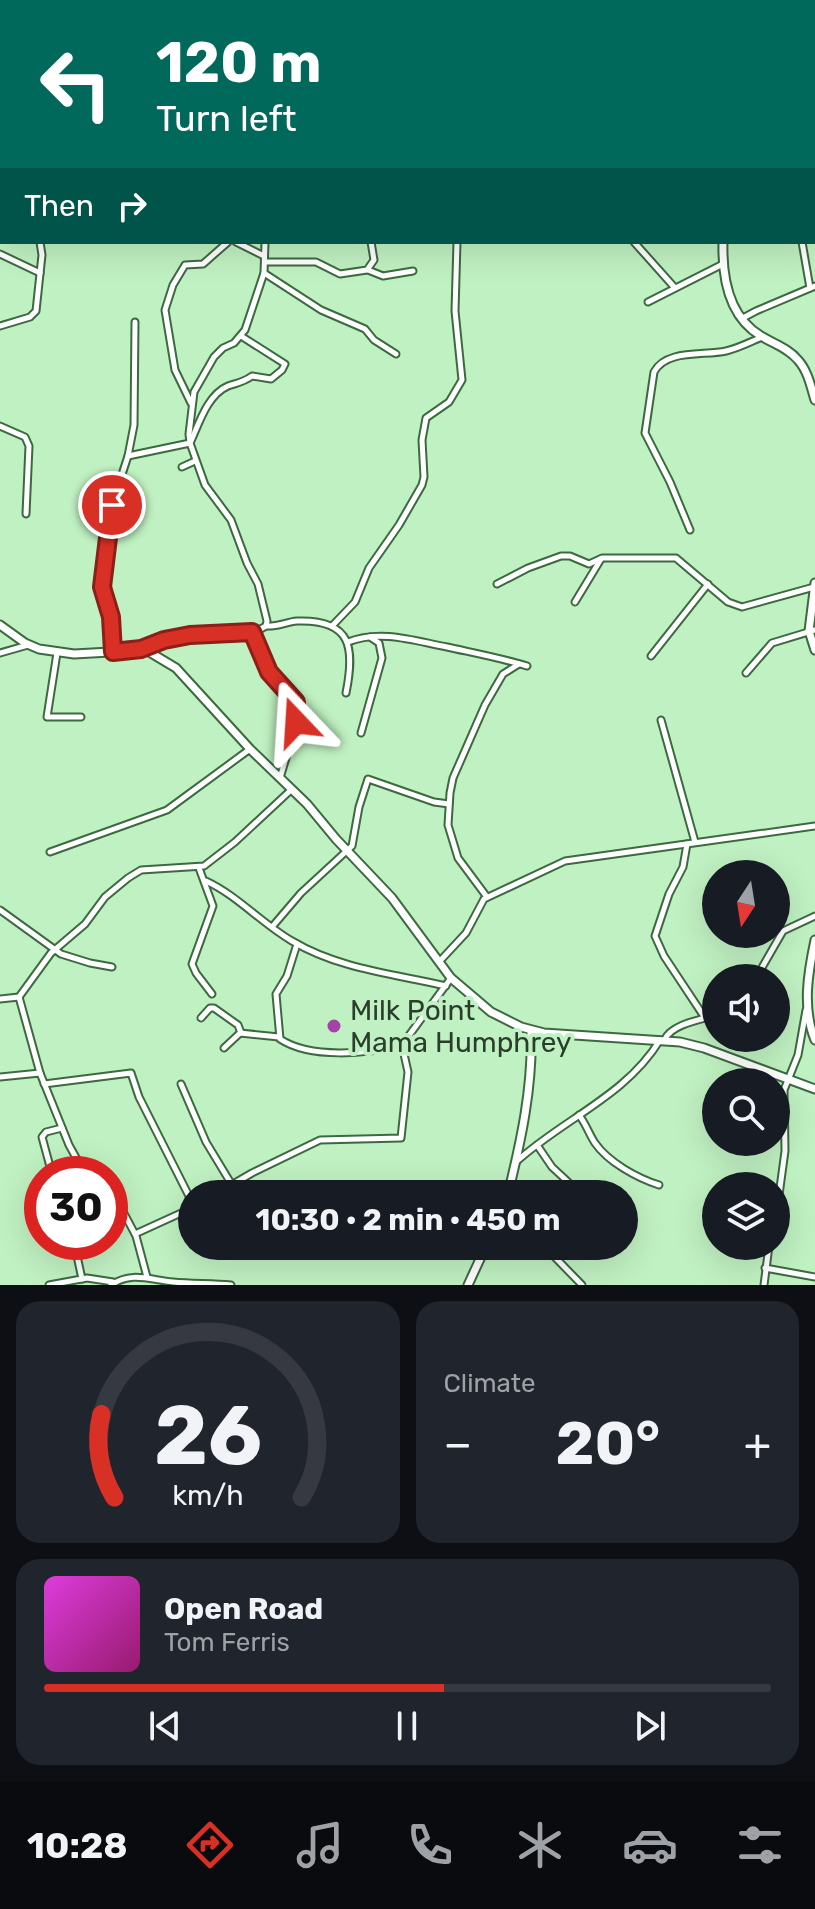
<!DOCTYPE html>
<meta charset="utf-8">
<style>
:root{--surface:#171b24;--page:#20242c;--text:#f1f3f6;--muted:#9ea1a6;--line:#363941;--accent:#d93025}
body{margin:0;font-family:Rubik,sans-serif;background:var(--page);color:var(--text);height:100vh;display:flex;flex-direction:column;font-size:30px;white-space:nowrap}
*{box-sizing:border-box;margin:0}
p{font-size:26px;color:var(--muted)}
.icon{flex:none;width:44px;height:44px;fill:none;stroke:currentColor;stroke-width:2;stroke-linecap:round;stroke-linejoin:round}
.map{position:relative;height:1285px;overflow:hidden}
.sheet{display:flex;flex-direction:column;gap:16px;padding:16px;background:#0d0f14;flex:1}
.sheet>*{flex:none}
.hud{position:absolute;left:0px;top:0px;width:816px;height:244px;box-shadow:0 8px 32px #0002;background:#00695c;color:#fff;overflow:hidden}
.needle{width:52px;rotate:192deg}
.controls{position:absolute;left:702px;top:860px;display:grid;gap:16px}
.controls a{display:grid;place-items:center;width:88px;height:88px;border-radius:50%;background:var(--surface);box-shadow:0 8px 32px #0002;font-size:40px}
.speed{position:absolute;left:24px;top:1156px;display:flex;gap:16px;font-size:40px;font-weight:700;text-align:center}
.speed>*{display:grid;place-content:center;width:104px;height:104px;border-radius:50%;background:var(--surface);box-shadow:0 8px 32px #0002;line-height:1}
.speed .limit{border:12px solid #d22;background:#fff;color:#111}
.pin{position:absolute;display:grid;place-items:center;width:68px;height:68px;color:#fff;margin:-34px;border:4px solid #fff;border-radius:50%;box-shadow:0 2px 8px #0007}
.me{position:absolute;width:88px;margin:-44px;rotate:340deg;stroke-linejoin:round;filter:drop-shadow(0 0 6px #0008)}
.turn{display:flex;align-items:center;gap:28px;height:168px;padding:0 24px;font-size:36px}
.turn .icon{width:104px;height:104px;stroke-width:2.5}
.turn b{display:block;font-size:56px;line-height:68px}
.then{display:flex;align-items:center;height:76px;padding:0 24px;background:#0003;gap:16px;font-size:30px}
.big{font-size:60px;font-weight:700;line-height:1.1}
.sheet .card{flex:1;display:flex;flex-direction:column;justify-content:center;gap:12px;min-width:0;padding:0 28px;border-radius:24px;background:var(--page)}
.sheet .dial{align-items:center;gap:0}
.dial svg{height:208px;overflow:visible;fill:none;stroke:var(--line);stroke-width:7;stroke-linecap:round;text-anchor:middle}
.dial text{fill:var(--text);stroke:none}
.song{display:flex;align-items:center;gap:24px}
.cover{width:96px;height:96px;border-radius:12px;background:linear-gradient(135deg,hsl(300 70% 55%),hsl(320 70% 35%))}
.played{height:8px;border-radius:4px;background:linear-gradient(90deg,var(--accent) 55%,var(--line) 55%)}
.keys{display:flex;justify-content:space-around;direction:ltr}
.heat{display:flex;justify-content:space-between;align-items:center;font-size:44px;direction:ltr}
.sheet .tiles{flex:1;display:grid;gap:16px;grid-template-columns:1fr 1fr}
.card:last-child{grid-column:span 2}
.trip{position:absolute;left:178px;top:1180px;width:460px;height:80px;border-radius:40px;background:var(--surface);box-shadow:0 8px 32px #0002;font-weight:700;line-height:80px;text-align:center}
.dock{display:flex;height:128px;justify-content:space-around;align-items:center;background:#090b0e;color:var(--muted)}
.dock .icon{width:56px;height:56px}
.dock .selected{color:var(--accent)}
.dock b{font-size:36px;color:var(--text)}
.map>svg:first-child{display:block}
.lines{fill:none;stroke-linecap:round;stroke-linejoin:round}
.street-casing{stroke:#3d6941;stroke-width:9}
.secondary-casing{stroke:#3d6941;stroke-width:11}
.street{stroke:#fff;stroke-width:5}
.secondary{stroke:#fff;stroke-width:7}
.route-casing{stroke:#8d1f18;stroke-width:20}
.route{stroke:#d93025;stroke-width:14}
.poi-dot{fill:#a542a9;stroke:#c0f1c2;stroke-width:3}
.labels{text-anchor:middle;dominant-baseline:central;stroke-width:8;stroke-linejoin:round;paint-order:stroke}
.poi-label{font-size:28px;fill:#2b3e2c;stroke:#c0f1c2;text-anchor:start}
</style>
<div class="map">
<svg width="815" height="1285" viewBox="0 0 815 1285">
<rect width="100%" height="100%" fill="#c0f1c2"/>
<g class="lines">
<!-- street casing -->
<g class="street-casing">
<g id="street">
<polyline points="224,0 227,2"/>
<polyline points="283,0 284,2"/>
<polyline points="515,0 522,2"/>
<polyline points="176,2 178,0"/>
<polyline points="329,2 332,0"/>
<polyline points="612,2 616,0"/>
<polyline points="734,2 735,0"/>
<polyline points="814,23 815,22"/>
<polyline points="0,136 2,137"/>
<polyline points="814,196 815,196"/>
<polyline points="236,242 264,256"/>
<polyline points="634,242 675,288"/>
<polyline points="802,242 810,288"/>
<polyline points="0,254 40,273"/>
<polyline points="265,262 316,262 340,274 367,270 374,260 371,242"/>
<polyline points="368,270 383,276 413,271"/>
<polyline points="264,273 321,310 365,329 374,340 396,354"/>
<polyline points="648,302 723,264"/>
<polyline points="741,319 756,311 815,286"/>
<polyline points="0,326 30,317 36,311 42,255 40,242"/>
<polyline points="191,403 175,370 165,310 173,285 185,265 203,264 228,242"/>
<polyline points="0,426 25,437 29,446 26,514"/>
<path d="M128 456 190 443C199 424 207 395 228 386 237 383 244 382 252 376L271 379 282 370 285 364 241 336"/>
<polyline points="182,467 195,461"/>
<path d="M690 530 670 482 645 433 654 372C666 349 704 356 726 351 739 348 750 342 762 337"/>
<polyline points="497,584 528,568 561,556 570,556 589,564 602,558 676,558 728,602 742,607 814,587"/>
<polyline points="575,602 601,559"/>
<polyline points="333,625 355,602 369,568 399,525 422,485 424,477 422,440 426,418 449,402 462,380 455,311 457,242"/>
<path d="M266 626C277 627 286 622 297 621 352 619 355 648 346 693"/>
<polyline points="252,632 269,672 297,704 294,731 280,778"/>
<path d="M348 642C381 629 415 641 447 647 474 653 501 658 527 666"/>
<polyline points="141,649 164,640 190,635 257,631 266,626 267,621 258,584 247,563 231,520 205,485 190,443 189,434 194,392 214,357 223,348 234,343 245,330 264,273 265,242"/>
<polyline points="113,651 111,617 102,587 103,576 112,505 128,456 134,425 135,322"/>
<polyline points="0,653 28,645"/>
<polyline points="57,653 47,717 81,717"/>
<polyline points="651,656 708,584"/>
<polyline points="746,673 772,643 815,630"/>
<polyline points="661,720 695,842"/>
<polyline points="361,733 382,658 379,643 370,637"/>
<polyline points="687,844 683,867 669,894 655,936 664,956 705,1018"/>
<polyline points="50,852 167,810 250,749"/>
<polyline points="199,868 213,906 192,964 196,973 212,994"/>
<path d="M206 881C238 896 261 923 292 941 339 969 394 974 446 986"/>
<polyline points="487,897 458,858 448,825 450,793 453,778 485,705 503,674 519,664"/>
<polyline points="0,910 61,954 90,963 112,967"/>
<polyline points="272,927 301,893 352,846 359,807 368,779 434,802 449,804"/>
<path d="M297 944 287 976 276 994 280 1039C310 1059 368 1054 402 1045"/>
<polyline points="439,962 466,933 484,899 565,861 815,826"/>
<polyline points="756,978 783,931 815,916"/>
<polyline points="19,997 40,1073"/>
<polyline points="0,999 19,997 51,953 85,924 105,897 128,878 141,870 204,866 235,842 292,789"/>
<polyline points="201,1018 210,1008 214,1008 238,1025 241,1033"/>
<path d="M665 1039C672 1024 700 1020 716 1015"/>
<polyline points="224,1048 240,1033 279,1037"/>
<polyline points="0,1077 40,1073 69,1145 85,1174"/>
<polyline points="44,1084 131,1073 139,1097 192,1202"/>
<polyline points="181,1084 206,1142 232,1185"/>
<path d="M579 1115C586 1124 589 1134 595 1143 608 1162 637 1178 659 1185"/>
<polyline points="537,1145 552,1167 581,1194"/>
<path d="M516 1162C563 1119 626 1096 660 1040"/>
<polyline points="52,1174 42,1137 46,1132 62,1128"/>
<polyline points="110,1187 136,1236 147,1277"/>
<polyline points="216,1194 252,1173 320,1140 401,1138 408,1072 402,1045 451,978"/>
<polyline points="776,1217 785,1151 784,1090 798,1055 806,1010"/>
<polyline points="135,1234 192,1208"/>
<polyline points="74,1242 82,1279"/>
<polyline points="544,1246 582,1285"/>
<polyline points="765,1268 815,1277"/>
<polyline points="49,1285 87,1278 113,1282"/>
<path d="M111 1285C132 1271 150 1280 173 1282 192 1284 212 1283 231 1285"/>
<polyline points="764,1285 769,1246"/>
</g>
</g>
<!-- secondary casing -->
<g class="secondary-casing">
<g id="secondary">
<polyline points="683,0 685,2"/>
<path d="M723 242C722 277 729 317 761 336 774 344 788 348 798 360 808 371 811 387 815 400"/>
<polyline points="815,583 809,631 815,650"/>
<polyline points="0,625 25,643 39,649 74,654 146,650 176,668 250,749 307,804 336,839 392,898 451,978 491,1012 521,1027 544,1033 680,1042 704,1048 815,1089"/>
<path d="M815 940C808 973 802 1008 815 1040"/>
<path d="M508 1194C521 1141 533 1086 531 1031"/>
<polyline points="468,1285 486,1246"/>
</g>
</g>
<!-- street -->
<use href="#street" class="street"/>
<!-- secondary -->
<use href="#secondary" class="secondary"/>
</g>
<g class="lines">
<!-- route casing -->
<g class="route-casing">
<polyline id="route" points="112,505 102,587 111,617 113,652 141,649 164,640 190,635 252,632 269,672 296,702 296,722"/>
</g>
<!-- route -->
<use href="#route" class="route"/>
</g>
<!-- markers -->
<circle class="poi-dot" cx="334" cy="1026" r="8"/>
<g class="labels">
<!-- poi labels -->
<g class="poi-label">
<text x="350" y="1010">Milk Point<tspan x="350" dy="32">Mama Humphrey</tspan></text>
</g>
</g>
</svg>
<div class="controls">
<a><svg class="needle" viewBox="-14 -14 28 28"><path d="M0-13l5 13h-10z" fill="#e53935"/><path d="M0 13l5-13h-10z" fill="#9ea1a6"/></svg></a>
<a><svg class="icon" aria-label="sound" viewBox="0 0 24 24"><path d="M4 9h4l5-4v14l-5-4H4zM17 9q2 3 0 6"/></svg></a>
<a><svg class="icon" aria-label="search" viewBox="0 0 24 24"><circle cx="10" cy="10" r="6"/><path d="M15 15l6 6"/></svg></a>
<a><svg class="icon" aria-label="layers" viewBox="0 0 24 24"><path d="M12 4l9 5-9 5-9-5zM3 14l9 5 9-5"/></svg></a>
</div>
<div class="speed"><div class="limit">30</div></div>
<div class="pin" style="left:112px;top:505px;background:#d93025"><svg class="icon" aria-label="arrive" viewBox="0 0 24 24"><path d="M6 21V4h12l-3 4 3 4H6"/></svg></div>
<svg class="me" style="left:296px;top:722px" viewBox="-20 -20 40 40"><path d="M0-17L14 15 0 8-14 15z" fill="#d93025" stroke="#fff" stroke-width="4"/></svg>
<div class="trip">10:30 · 2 min · 450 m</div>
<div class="hud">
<div class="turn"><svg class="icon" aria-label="left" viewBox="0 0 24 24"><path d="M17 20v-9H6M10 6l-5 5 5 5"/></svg><div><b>120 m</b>Turn left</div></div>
<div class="then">Then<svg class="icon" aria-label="right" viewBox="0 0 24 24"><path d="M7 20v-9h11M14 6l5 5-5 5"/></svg></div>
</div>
</div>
<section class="sheet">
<div class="tiles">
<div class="card dial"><svg viewBox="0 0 100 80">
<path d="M14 69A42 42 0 1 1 86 69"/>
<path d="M14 69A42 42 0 0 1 9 37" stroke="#d93025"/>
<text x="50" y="56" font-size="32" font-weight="700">26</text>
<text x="50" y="72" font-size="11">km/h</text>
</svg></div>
<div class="card"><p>Climate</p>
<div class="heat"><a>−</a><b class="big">20°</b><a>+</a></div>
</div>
<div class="card">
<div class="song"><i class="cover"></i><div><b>Open Road</b><p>Tom Ferris</p></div></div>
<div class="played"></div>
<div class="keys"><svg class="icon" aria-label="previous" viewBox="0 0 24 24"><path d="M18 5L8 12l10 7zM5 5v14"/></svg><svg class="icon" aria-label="pause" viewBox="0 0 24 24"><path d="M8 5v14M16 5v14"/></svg><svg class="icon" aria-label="next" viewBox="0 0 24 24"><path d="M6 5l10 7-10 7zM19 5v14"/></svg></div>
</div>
</div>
</section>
<nav class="dock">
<b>10:28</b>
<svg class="icon selected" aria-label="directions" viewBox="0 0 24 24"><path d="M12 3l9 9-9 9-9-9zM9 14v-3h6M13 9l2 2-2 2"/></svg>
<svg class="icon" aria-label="music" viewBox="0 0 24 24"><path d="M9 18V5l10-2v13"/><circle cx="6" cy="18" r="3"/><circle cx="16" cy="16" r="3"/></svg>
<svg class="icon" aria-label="phone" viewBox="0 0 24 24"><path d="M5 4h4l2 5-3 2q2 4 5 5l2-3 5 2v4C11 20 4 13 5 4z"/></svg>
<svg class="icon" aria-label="climate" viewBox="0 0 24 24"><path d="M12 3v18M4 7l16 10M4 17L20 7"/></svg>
<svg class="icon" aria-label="car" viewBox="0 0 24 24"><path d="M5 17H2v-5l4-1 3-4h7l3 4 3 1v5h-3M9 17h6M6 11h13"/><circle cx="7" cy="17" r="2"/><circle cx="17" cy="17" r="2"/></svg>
<svg class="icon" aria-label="filters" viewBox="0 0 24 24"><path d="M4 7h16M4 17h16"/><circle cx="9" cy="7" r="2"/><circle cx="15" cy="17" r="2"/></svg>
</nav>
